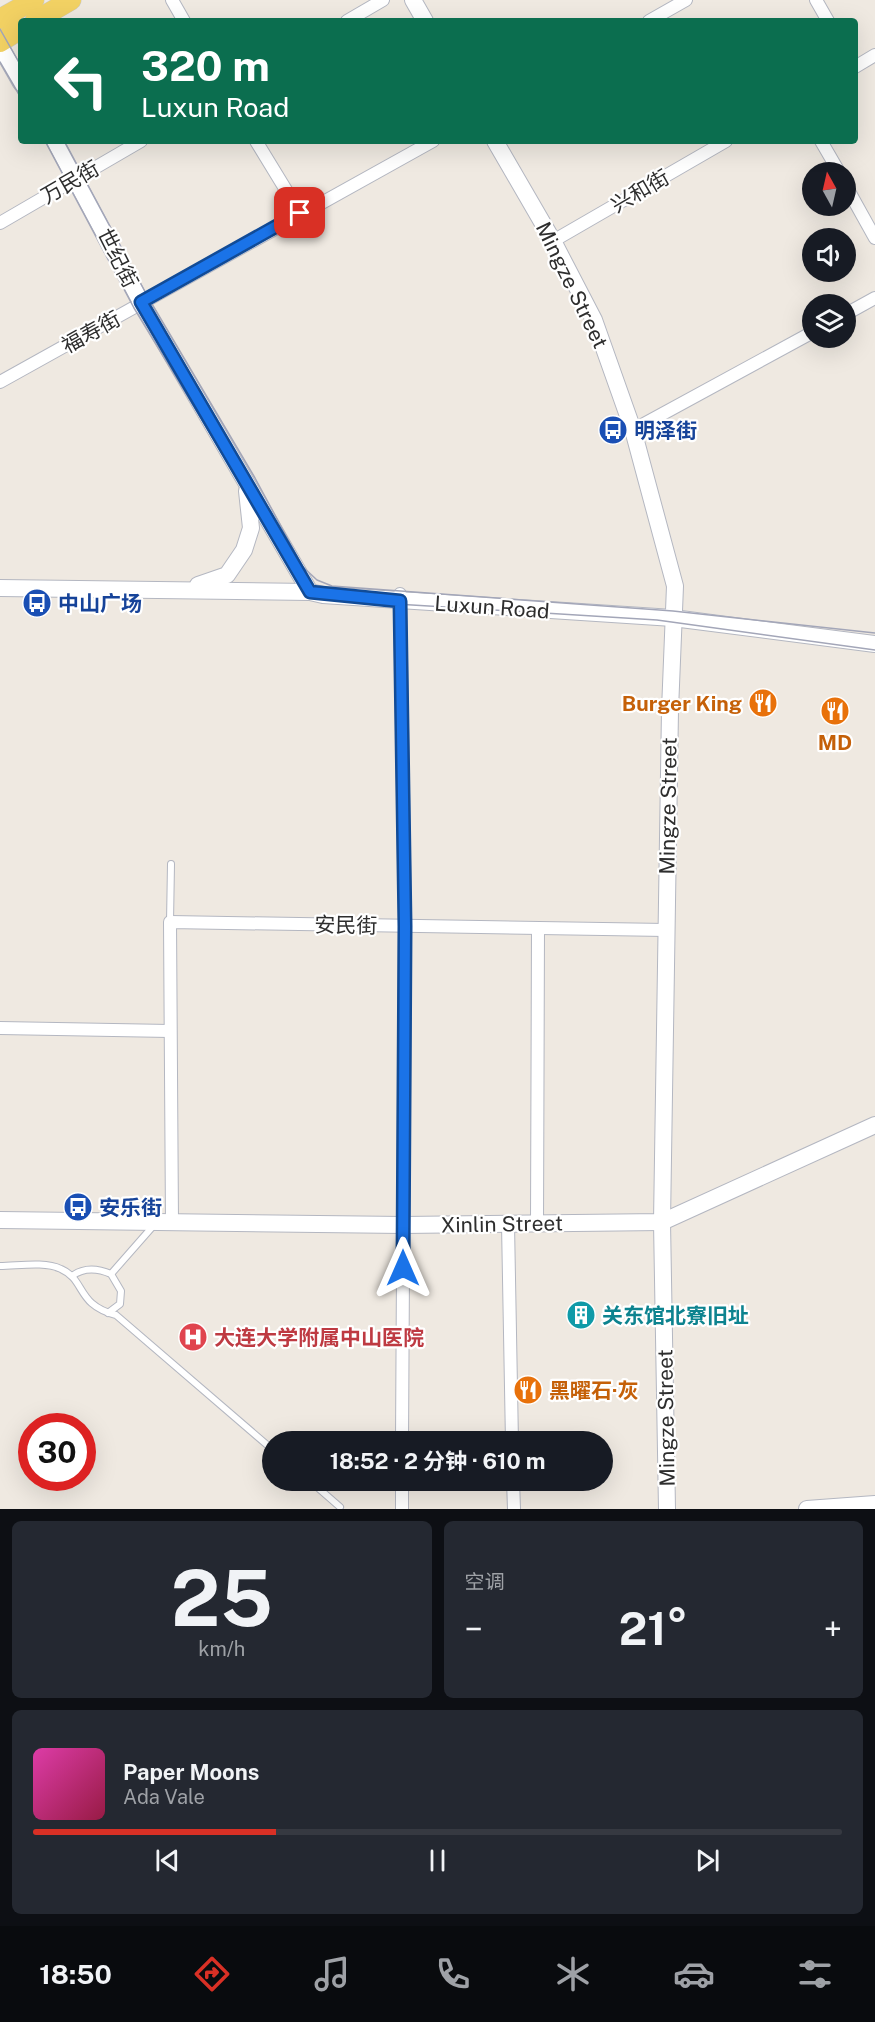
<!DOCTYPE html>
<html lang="zh">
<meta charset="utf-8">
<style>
:root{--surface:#171b24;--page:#242831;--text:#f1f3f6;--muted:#9ea1a6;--line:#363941;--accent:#d93025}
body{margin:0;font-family:"Public Sans","Noto Sans SC",sans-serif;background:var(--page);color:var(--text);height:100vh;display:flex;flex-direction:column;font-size:22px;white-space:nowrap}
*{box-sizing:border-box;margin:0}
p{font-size:20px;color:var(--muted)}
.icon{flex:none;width:33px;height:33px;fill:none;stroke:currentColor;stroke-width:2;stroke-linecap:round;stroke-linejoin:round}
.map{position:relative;height:1509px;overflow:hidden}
.details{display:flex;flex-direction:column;gap:12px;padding:12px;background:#0d0f14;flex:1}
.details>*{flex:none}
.hud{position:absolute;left:18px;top:18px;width:840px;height:126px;border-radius:6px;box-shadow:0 6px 24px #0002;background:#0b6e4f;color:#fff;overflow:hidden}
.needle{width:39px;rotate:352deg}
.fabs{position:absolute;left:802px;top:162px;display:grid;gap:12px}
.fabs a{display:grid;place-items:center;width:54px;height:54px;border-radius:50%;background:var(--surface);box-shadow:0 6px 24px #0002;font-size:30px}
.speed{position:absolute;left:18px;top:1413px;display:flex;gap:12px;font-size:30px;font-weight:700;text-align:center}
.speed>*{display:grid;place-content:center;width:78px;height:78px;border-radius:50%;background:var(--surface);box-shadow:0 6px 24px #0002;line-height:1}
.speed .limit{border:9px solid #d22;background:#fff;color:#111}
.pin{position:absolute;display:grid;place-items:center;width:51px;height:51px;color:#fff;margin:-26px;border-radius:12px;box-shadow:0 3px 9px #0006}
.me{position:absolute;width:66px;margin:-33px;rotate:0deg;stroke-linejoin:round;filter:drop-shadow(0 0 4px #0008)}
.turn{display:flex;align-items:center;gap:21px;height:126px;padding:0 24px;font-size:27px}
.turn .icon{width:78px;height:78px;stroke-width:2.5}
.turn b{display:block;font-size:42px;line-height:51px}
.big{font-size:45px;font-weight:700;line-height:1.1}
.details .tile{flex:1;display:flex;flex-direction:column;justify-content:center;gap:9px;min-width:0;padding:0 21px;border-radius:9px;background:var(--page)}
.details .dial{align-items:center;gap:0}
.dial b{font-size:78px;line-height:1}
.song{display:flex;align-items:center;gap:18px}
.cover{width:72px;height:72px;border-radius:9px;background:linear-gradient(135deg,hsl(320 70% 55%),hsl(340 70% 35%))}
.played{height:6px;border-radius:3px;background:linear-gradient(90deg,var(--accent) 30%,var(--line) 30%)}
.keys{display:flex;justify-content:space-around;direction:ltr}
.heat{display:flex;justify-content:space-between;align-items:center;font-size:33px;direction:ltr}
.details .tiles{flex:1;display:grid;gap:12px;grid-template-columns:1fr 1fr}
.tile:last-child{grid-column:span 2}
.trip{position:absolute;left:262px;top:1431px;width:351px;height:60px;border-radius:30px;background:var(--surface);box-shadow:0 6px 24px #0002;font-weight:700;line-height:60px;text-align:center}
.dock{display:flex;height:96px;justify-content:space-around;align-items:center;background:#090b0e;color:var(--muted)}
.dock .icon{width:42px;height:42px}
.dock .selected{color:var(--accent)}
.dock b{font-size:27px;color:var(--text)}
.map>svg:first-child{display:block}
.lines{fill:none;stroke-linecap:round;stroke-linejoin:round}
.lane-casing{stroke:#b4b7c1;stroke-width:8}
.street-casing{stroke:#b4b7c1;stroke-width:14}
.secondary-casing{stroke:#b4b7c1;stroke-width:18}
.primary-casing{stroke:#c9c9c9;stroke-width:21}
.lane{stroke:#fff;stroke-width:6}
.street{stroke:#fff;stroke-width:12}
.secondary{stroke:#fff;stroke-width:16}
.primary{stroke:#f2d163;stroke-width:20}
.tram{stroke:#a3a6b8;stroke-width:1.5}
.route-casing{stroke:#114b97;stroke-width:15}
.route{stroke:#1a73e8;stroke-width:10}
.labels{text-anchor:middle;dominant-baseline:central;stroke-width:4.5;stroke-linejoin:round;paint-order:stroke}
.street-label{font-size:21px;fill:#2e2e2e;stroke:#fff}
.transit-label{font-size:21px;font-weight:bold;fill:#164399;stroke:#fff;text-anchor:start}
.food-label{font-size:21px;font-weight:bold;fill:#c56008;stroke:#fff;text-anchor:end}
.culture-label{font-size:21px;font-weight:bold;fill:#0d838f;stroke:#fff;text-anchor:start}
.health-label{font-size:21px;font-weight:bold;fill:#be3a42;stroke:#fff;text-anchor:start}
</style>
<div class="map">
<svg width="875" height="1509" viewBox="0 0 875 1509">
<rect width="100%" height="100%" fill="#efe9e1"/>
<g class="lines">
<!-- lane casing -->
<g class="lane-casing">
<g id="lane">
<polyline points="170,922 171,864"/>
<path d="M0 1266C18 1266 44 1261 61 1269 86 1280 76 1305 116 1315L273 1450"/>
<polyline points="111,1274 154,1225"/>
<path d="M72 1276C84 1267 97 1268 111 1274L121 1291 120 1304 108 1313"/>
<polyline points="309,1480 340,1507"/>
</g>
</g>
<!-- street casing -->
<g class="street-casing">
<g id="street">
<polyline points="172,0 184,21"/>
<polyline points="816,0 828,21"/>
<polyline points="347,21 383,0"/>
<polyline points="649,21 686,0"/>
<polyline points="855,67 875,55"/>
<polyline points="256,141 300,213"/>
<polyline points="821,141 839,172"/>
<polyline points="846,186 875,238"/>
<polyline points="0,223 141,141"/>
<polyline points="553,241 726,141"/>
<polyline points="846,314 875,298"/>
<polyline points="0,382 433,141"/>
<polyline points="633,430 813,332"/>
<polyline points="400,594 405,925 402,1442"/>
<polyline points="0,1028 170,1031"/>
<polyline points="172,1223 170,922 666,930"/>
<polyline points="537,1223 538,928"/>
<polyline points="508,1224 512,1442"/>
<polyline points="513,1480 514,1509"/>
<polyline points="402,1509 402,1480"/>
</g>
</g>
<!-- secondary casing -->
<g class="secondary-casing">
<g id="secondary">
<polyline points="413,0 425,21"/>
<polyline points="0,46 21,83"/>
<polyline points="55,141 141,302 310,592"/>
<polyline points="495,141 553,241 594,320 633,430 675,586 670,710 662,1222 667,1509"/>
<polyline points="198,585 227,575 244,550 251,528 247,491"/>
<polyline points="0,588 310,592 323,595 673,618 875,644"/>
<polyline points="0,1220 403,1225 662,1222 875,1125"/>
<polyline points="807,1509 875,1504"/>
</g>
</g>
<!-- primary casing -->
<g class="primary-casing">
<g id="primary">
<polyline points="0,19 34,0"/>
<polyline points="35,21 71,0"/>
<polyline points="0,42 21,29"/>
</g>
</g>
<!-- lane -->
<use href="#lane" class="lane"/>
<!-- street -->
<use href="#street" class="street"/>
<!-- secondary -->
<use href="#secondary" class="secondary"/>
<!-- primary -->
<use href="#primary" class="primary"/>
<!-- tram -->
<g class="tram">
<polyline points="0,29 21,66"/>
<polyline points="0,62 21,98"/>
<polyline points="45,141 134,308 291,567 305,583 323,595 347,601 657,620 875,650"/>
<polyline points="64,141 149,299 255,478 303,567 317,580 332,586 673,611 875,633"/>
</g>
</g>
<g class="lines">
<!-- route casing -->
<g class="route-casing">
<polyline id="route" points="300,213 141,302 310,592 400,601 405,926 403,1268"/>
</g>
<!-- route -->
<use href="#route" class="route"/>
</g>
<!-- icons -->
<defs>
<g id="bus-disc" transform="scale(1.5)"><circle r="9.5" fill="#1a4fb4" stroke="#fff"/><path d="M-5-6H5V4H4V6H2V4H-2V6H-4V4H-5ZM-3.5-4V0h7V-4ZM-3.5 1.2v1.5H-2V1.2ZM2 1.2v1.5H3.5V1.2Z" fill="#fff"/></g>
<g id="restaurant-disc" transform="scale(1.5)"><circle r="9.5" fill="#e8710a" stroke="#fff"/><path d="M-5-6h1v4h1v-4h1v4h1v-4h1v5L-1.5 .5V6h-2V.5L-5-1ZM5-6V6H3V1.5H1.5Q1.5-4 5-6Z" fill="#fff"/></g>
<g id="building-disc" transform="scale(1.5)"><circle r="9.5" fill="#0f9aa8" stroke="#fff"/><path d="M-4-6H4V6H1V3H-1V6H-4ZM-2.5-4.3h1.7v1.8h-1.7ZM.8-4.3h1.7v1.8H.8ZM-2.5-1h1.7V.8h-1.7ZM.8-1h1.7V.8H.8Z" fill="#fff"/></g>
<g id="hospital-disc" transform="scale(1.5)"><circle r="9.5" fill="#e0444e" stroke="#fff"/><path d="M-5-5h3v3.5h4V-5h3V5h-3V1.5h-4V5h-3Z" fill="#fff"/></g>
</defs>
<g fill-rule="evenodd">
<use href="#bus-disc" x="613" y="430"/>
<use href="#bus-disc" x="37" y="603"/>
<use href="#restaurant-disc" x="763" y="703"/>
<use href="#restaurant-disc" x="835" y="711"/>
<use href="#bus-disc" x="78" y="1207"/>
<use href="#building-disc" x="581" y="1315"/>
<use href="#hospital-disc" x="193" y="1337"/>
<use href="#restaurant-disc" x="528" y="1390"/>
</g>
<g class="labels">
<!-- street labels -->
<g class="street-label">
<text transform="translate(70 182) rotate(-30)">万民街</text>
<text transform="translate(640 191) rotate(-30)">兴和街</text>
<text transform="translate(118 258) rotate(63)">世纪街</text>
<text transform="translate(572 285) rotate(64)">Mingze Street</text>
<text transform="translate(91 332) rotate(-29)">福寿街</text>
<text transform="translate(492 607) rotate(4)">Luxun Road</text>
<text transform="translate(668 806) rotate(-89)">Mingze Street</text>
<text transform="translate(346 925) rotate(1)">安民街</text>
<text transform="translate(502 1224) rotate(-1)">Xinlin Street</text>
<text transform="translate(666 1418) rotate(-91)">Mingze Street</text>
</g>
<!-- transit labels -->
<g class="transit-label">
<text x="634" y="430">明泽街</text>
<text x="58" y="603">中山广场</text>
<text x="99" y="1207">安乐街</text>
</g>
<!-- food labels -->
<g class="food-label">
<text x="742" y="703">Burger King</text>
<text x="835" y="742" text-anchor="middle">MD</text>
<text x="549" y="1390" text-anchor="start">黑曜石·灰</text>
</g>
<!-- culture labels -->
<g class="culture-label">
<text x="602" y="1315">关东馆北寮旧址</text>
</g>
<!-- health labels -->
<g class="health-label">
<text x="214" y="1337">大连大学附属中山医院</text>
</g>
</g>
</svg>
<div class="fabs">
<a><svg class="needle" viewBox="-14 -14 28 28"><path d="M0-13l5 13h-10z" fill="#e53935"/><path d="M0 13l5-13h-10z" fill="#9ea1a6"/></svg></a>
<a><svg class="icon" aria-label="sound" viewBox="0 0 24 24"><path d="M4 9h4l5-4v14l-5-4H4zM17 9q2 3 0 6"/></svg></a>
<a><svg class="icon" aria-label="layers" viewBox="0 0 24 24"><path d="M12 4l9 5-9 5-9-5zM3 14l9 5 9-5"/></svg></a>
</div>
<div class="speed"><div class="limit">30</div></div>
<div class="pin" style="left:300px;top:213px;background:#d93025"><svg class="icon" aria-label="arrive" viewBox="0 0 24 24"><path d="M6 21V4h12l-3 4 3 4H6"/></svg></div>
<svg class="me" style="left:403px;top:1268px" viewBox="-20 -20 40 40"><path d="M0-17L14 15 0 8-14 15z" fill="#1a73e8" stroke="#fff" stroke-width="4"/></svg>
<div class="trip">18:52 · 2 分钟 · 610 m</div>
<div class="hud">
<div class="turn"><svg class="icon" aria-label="left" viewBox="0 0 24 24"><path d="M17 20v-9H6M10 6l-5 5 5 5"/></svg><div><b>320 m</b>Luxun Road</div></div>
</div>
</div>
<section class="details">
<div class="tiles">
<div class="tile dial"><b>25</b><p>km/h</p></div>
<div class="tile"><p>空调</p>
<div class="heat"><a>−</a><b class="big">21°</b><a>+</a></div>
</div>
<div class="tile">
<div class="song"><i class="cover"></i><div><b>Paper Moons</b><p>Ada Vale</p></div></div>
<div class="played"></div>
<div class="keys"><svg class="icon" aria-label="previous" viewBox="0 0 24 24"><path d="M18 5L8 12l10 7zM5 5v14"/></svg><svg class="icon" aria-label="pause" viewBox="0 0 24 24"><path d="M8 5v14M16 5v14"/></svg><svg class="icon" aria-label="next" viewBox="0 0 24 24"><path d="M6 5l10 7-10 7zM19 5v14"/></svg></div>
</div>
</div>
</section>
<nav class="dock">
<b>18:50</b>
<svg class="icon selected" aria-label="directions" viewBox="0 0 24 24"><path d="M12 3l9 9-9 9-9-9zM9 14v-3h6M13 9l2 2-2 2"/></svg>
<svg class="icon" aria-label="music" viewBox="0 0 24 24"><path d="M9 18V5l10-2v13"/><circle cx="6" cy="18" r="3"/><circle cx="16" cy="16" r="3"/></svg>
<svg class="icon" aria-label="phone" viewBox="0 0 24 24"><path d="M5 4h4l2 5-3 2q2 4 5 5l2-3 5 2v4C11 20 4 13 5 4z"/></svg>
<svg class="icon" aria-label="climate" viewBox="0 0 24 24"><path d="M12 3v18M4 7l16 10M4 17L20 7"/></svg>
<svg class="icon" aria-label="car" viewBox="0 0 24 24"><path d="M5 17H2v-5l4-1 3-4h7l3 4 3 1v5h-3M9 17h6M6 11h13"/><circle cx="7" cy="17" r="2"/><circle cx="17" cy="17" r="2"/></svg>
<svg class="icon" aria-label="filters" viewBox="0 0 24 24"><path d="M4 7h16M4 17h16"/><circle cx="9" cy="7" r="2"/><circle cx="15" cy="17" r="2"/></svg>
</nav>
